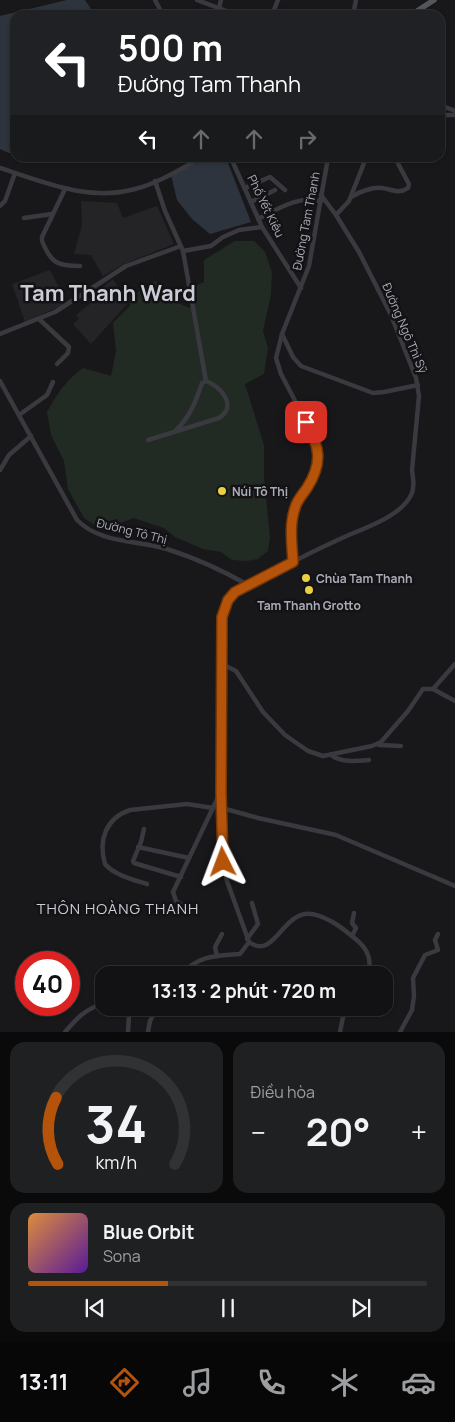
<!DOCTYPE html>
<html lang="vi">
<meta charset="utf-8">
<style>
:root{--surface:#121214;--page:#1f2022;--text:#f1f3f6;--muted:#9c9ea0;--line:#313234;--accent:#b45309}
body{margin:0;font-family:Manrope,sans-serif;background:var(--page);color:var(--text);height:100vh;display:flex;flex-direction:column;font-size:19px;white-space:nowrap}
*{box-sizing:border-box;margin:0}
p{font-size:16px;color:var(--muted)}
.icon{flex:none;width:28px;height:28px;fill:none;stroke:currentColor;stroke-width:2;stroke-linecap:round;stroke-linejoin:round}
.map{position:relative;height:1032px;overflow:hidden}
.sheet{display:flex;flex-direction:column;gap:10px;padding:10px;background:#0a0a0b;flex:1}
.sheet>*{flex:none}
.top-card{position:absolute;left:10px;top:10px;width:435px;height:152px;border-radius:15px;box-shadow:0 1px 4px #0004,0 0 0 1px var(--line);background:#202124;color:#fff;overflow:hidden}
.speed{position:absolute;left:15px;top:951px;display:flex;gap:10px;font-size:25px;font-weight:700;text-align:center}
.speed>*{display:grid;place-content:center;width:65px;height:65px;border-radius:50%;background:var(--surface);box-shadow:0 1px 4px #0004,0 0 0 1px var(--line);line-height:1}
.speed .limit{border:8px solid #d22;background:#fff;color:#111}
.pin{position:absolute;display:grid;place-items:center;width:42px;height:42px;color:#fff;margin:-21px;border-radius:10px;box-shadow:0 2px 8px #0006}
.me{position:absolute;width:55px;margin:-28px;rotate:357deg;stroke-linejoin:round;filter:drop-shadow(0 0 4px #0008)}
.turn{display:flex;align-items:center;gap:18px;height:105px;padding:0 25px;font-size:22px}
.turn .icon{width:65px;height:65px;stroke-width:2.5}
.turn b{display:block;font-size:35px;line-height:42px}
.lanes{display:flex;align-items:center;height:48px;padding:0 25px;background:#0003;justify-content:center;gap:25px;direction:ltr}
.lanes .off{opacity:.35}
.big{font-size:38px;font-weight:700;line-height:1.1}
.sheet .card{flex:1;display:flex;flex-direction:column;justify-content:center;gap:8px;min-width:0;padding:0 18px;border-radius:15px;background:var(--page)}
.sheet .dial{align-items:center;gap:0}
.dial svg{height:130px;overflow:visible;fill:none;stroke:var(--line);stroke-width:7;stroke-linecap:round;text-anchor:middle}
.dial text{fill:var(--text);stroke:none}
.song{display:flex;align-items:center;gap:15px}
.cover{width:60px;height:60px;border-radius:8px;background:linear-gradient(135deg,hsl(30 70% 55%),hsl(270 70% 35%))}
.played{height:5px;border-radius:2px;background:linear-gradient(90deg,var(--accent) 35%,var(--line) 35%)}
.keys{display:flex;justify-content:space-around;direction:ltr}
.heat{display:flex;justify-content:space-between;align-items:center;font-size:28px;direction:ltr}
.sheet .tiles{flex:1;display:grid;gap:10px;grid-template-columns:1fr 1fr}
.card:last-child{grid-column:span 2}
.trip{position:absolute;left:95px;top:966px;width:298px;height:50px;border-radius:15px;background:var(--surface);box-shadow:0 1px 4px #0004,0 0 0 1px var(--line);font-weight:700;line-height:50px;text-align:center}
.tabs{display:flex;height:80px;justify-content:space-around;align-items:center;background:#070708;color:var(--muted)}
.tabs .icon{width:35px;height:35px}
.tabs .current{color:var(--accent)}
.tabs b{font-size:22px;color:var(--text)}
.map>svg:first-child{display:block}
.built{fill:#242427}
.green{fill:#222a24}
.water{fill:#2e343d}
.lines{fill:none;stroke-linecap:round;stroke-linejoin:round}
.minor{stroke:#39393f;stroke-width:4.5}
.major{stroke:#55555d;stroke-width:5.5}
.route-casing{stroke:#753606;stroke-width:12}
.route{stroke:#b45309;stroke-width:9}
.poi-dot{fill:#e9d040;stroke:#131315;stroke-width:2}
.labels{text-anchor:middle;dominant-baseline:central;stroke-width:5;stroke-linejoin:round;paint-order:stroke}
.street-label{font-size:12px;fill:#abacb9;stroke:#131315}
.poi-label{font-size:12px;font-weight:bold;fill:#abacb9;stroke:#131315;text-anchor:start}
.quarter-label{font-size:15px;letter-spacing:1px;fill:#cbccd5;stroke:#131315}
.town-label{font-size:22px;font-weight:bold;fill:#cbccd5;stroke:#131315}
</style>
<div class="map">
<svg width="455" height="1032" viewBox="0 0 455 1032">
<rect width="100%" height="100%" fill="#18181a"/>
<!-- built -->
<g class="built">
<polygon points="81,201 117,203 123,218 157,206 174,244 122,265 103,276 91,255 74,254 82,225"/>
<polygon points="50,270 67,303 25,322 12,284"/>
<polygon points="113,279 128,303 91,344 73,324 79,319 76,315 95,300 92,296"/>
</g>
<!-- green -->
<path class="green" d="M235 241H254L265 252 272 272 271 294 263 331 268 348 264 374 245 384 264 445V476L270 538 268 551 258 559 247 561 232 560 221 552 203 549 175 537 164 528 134 518 112 526H96L84 518 68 489 64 461 51 435 47 412C57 394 66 380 83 368L111 376 116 351 113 323 130 306 129 297 156 281 165 297 189 308 197 302 195 286 204 282V260Z"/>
<!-- water -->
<g class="water">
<polygon points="67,0 85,0 95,15 15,15 15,153 9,153 0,149 0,16"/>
<polygon points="207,158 226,158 251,222 210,234 192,219 177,200 171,175"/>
</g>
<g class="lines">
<!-- minor -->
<g class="minor">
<polyline points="155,0 163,15"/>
<polyline points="197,0 237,15"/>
<polyline points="219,8 221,0"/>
<polyline points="272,15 278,0"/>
<polyline points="353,15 356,0"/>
<polyline points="440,105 455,111"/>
<polyline points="440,115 455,115"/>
<polyline points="231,158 262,227 301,288"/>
<path d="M0 168C43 182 89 202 135 189 159 183 180 169 201 158"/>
<polyline points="155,181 165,211 183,251 206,381"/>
<polyline points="245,188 270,177 285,190"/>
<path d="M65 189 42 237V241C51 263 57 266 80 266"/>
<path d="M351 197C359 192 372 187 382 188 392 189 398 195 408 188L409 184 395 158"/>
<polyline points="251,202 275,190"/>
<polyline points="0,206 5,201 15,173"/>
<polyline points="336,215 349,201 366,158"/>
<polyline points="24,218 52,214"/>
<path d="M258 219C280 208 296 196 321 201"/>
<polyline points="183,251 211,246 223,237 239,230 262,227"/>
<polyline points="39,319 69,347 68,353 57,364"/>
<polyline points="0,334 55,312 126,266 181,246"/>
<polyline points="282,334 293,357 301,366 373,393 384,392 418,385"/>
<path d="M0 381 77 520C101 544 136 540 167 549 195 558 222 570 248 585"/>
<polyline points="19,415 47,395 53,382"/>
<path d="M176 430C190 417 196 401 202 383L206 381"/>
<path d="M148 440 219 418C238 406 221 387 206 381"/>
<polyline points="0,470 9,455 31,436"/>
<path d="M293 562C309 553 325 546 342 538 364 528 402 517 412 493 415 484 413 479 412 470L419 396 416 378 391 315 359 252 336 215 321 195"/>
<polyline points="222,664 236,671 263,712 285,735 308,751 323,756 372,746 381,742 408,711 423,689 433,689 455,701"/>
<polyline points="433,689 455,664"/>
<polyline points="379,745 401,746"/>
<path d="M331 755C341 763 357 761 369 760"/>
<polyline points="222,808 258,818 336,835 455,886"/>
<polyline points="144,829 141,842 133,861 134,863 181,877"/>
<polyline points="138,847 189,858"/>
<path d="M147 884C134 880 114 875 105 864 98 840 106 818 130 810L187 804 213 808"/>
<polyline points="191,911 176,901 173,892 220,793"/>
<polyline points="352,936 356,928 352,923 354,913"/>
<polyline points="247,939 258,924 252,903"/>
<polyline points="249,942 227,881 221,854 222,617 228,600 235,592 293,562 292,533 294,512 298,501 314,477 318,463 319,454 313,435 281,374 276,358 282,334 309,266 328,158"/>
<path d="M249 942C275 961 282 910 312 914 329 917 345 930 358 941 369 951 371 960 369 975"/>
<polyline points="217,956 215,947 222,934"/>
<path d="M181 975C198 955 216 956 240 954L249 942"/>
<polyline points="126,1008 129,1016 128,1032"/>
<path d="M65 1032C78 1017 84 1010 104 1003"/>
<polyline points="148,1032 150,1021 157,1008"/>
<polyline points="340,1032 343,1017 350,1008"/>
<polyline points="400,1032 412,1010 414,996 413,978 425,955 438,950 435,940 438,934"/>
</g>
<!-- major -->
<polyline class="major" points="411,15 434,0"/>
</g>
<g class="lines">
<!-- route casing -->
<g class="route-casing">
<path id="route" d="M223 862 221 792 222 617 228 600 235 592 293 562C292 544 289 525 295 508 297 500 303 494 307 488 323 463 320 447 306 422"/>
</g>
<!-- route -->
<use href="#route" class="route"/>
</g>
<!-- markers -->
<g class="poi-dot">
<circle cx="222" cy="491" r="5"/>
<circle cx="306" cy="578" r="5"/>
<circle cx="309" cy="590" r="5"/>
</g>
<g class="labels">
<!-- street labels -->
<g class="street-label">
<text transform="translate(266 206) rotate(64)">Phố Yết Kiêu</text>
<text transform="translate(306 221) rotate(-79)">Đường Tam Thanh</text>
<text transform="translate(405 328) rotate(67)">Đường Ngô Thì Sỹ</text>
<text transform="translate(132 531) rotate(14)">Đường Tô Thị</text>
</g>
<!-- poi labels -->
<g class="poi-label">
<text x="232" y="491">Núi Tô Thị</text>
<text x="316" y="578">Chùa Tam Thanh</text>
<text x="309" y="605" text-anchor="middle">Tam Thanh Grotto</text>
</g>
<!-- quarter labels -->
<g class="quarter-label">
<text x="118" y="908">THÔN HOÀNG THANH</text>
</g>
<!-- town labels -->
<g class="town-label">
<text x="108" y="293">Tam Thanh Ward</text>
</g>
</g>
</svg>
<div class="speed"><div class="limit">40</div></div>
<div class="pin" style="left:306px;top:422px;background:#d93025"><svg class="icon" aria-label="arrive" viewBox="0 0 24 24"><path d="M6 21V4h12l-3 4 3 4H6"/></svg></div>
<svg class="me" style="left:223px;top:862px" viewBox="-20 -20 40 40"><path d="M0-17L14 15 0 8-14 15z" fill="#b45309" stroke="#fff" stroke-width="4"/></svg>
<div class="trip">13:13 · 2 phút · 720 m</div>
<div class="top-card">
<div class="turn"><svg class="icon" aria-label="left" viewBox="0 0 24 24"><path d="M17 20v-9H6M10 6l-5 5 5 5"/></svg><div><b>500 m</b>Đường Tam Thanh</div></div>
<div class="lanes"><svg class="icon" aria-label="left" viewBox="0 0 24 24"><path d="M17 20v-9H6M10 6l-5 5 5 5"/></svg><svg class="icon off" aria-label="ahead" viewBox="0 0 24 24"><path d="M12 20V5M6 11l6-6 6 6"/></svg><svg class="icon off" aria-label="ahead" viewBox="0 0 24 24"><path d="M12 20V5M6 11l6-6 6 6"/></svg><svg class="icon off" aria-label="right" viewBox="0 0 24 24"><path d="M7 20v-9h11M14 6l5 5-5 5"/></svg></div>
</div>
</div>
<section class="sheet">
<div class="tiles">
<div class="card dial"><svg viewBox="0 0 100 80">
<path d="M14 69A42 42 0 1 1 86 69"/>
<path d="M14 69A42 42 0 0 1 13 28" stroke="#b45309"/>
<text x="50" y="56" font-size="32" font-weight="700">34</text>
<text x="50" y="72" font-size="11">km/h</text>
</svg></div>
<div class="card"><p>Điều hòa</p>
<div class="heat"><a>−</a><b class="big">20°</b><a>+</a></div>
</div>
<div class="card">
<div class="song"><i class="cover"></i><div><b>Blue Orbit</b><p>Sona</p></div></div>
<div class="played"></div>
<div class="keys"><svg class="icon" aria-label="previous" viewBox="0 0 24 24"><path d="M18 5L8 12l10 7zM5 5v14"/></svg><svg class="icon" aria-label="pause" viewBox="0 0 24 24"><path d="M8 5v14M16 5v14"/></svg><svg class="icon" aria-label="next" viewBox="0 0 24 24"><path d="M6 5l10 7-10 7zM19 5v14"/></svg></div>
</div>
</div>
</section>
<nav class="tabs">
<b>13:11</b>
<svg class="icon current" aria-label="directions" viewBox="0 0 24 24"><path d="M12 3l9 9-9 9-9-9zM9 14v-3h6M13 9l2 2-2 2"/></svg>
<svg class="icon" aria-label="music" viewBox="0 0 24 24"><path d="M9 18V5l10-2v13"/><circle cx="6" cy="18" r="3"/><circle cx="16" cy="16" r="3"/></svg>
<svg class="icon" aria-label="phone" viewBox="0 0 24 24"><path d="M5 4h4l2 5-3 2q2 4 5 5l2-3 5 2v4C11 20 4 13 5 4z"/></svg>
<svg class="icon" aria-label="climate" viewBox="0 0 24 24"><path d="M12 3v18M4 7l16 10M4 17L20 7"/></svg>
<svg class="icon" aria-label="car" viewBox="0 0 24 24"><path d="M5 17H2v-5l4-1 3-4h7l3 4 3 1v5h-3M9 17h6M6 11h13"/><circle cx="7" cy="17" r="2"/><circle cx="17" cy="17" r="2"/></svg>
</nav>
